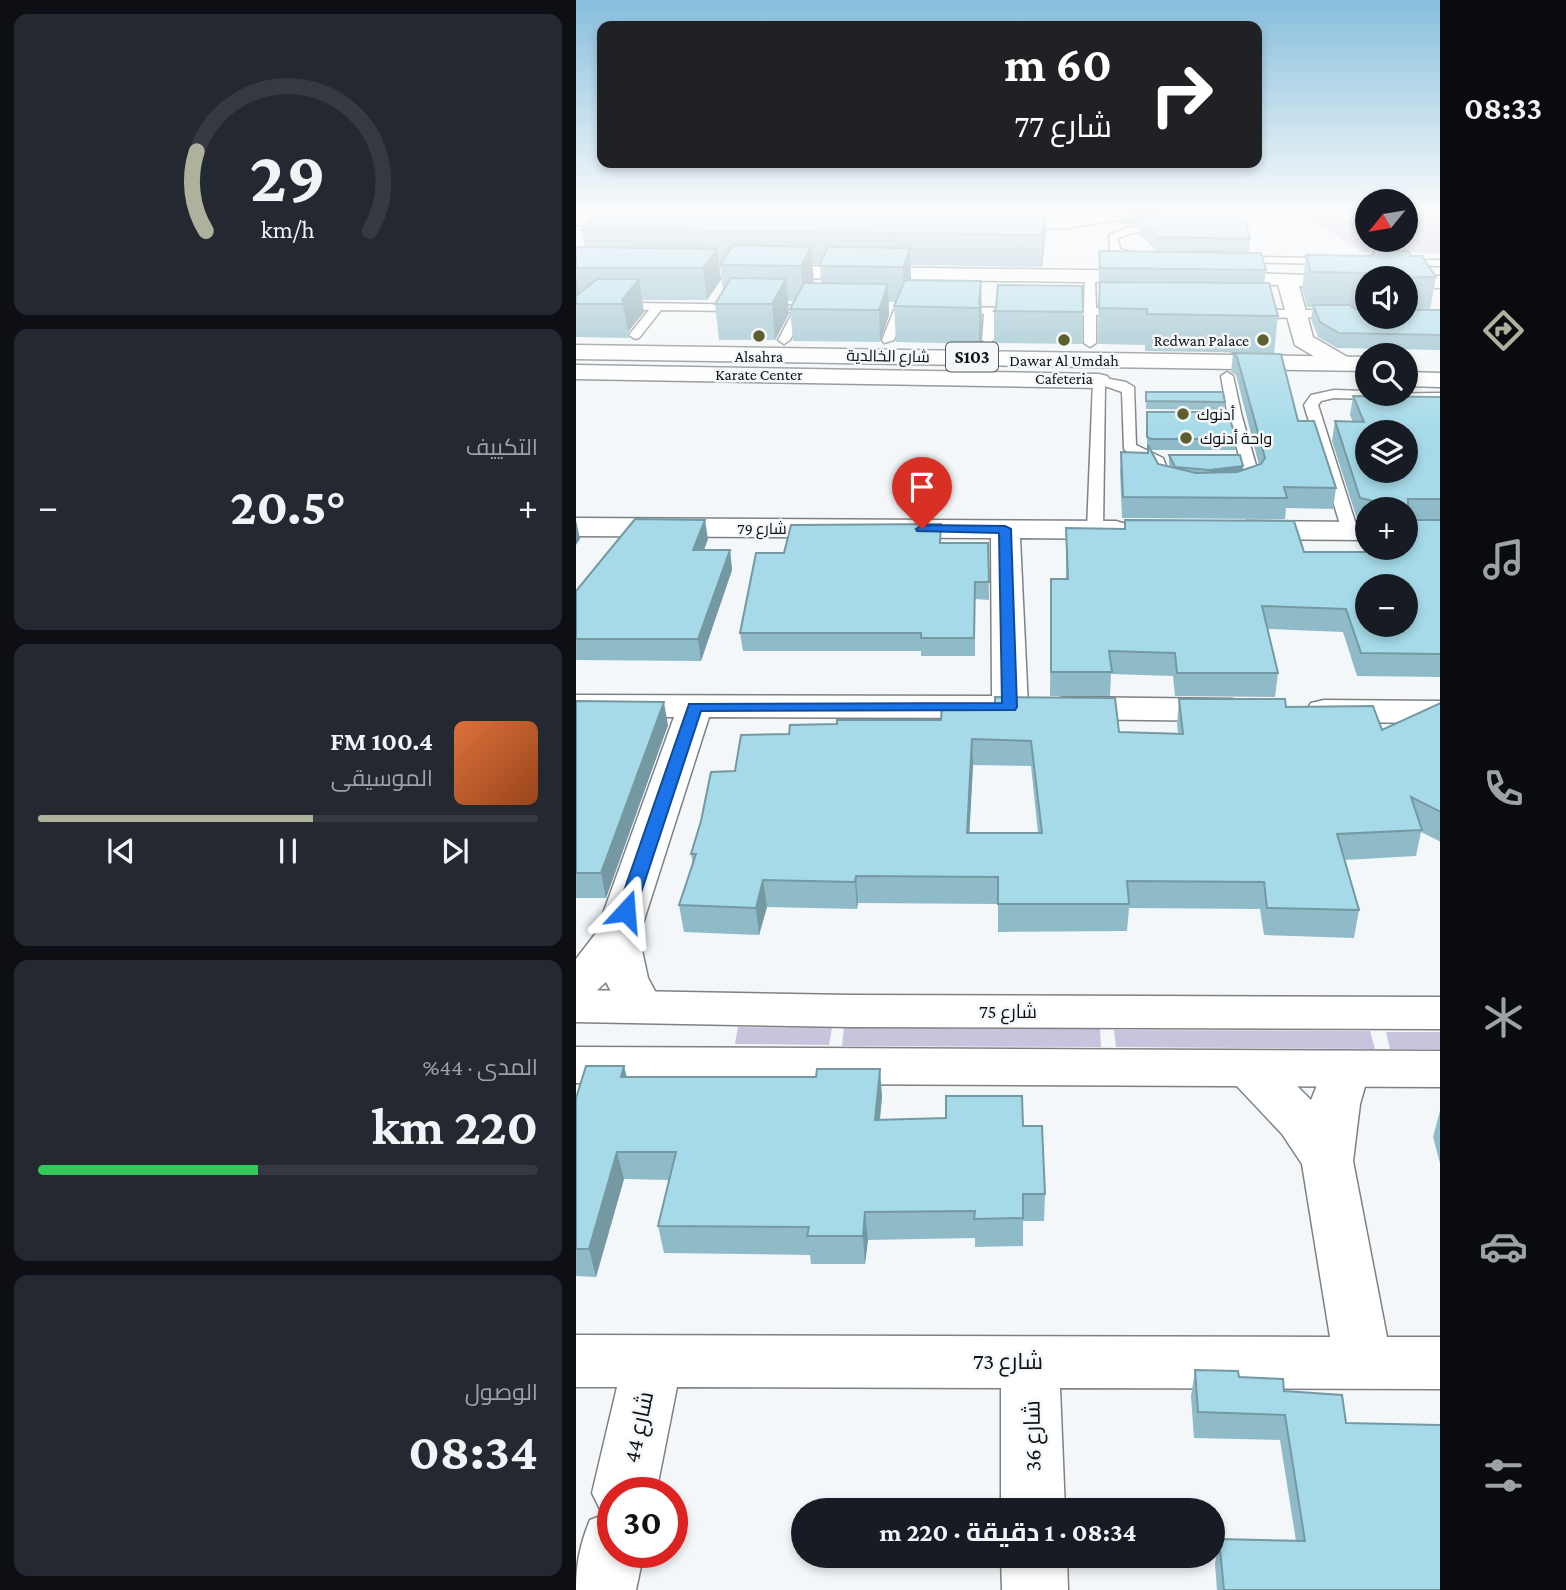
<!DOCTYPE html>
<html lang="ar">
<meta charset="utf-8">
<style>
:root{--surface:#171b24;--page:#242831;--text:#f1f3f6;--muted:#9ea1a6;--line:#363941;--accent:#aeb19c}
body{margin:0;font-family:"Crimson Pro",Cairo,serif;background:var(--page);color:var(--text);direction:rtl;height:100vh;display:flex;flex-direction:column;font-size:26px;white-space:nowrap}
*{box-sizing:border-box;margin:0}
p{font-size:23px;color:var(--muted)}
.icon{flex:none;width:38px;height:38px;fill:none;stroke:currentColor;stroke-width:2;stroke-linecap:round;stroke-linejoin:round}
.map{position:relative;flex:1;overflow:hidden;direction:ltr}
.details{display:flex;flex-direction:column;gap:14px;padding:14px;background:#0d0f14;width:576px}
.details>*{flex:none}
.hud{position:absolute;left:21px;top:21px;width:665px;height:147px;border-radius:14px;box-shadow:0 4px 10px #0003;direction:rtl;background:#202124;color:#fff;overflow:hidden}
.needle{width:46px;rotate:240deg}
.tools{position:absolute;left:779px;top:189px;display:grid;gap:14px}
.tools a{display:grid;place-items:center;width:63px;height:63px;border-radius:50%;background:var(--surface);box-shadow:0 4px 10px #0003;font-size:35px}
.speed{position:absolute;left:21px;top:1477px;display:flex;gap:14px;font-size:35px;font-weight:700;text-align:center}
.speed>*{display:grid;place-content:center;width:91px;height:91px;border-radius:50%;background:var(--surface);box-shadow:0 4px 10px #0003;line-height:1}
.speed .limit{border:10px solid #d22;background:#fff;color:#111}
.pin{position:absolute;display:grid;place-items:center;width:60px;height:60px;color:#fff;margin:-72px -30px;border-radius:50% 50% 50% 0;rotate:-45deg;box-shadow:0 0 7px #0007}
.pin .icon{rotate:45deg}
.me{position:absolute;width:77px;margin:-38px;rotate:19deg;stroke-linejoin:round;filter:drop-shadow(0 0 5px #0008)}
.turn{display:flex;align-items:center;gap:24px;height:147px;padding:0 35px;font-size:32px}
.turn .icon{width:91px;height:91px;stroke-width:2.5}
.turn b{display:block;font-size:49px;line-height:60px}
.big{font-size:52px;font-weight:700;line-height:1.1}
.details .tile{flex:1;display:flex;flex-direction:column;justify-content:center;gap:10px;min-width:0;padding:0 24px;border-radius:14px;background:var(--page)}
.details .dial{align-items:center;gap:0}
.dial svg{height:182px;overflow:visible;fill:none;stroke:var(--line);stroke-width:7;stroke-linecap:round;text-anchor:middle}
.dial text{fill:var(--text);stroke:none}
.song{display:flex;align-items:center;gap:21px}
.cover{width:84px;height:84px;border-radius:10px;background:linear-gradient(135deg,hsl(20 70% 55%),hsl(20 70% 35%))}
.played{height:7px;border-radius:4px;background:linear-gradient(90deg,var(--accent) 55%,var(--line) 55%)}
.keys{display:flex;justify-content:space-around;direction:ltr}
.heat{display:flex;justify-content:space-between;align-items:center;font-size:38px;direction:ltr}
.charge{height:10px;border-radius:5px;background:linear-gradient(90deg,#34c759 44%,var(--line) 0)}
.trip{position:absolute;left:215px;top:1498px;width:434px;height:70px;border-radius:35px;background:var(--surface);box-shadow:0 4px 10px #0003;font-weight:700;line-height:70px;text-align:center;direction:rtl}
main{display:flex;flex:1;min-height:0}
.tab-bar{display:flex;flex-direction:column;width:126px;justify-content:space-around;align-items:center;background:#090b0e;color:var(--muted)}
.tab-bar .icon{width:49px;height:49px}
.tab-bar .on{color:var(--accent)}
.tab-bar b{font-size:32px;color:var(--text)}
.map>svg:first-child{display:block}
.green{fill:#c8c4de}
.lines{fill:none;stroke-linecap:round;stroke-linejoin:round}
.service-casing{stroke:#7e8184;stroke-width:3}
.minor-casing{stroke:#7e8184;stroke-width:3}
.tertiary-casing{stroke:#7e8184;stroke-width:3}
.primary-casing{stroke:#7e8184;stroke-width:3}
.service{fill:#fff;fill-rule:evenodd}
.minor{fill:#fff;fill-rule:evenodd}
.tertiary{fill:#fff;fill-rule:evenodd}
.primary{fill:#fff;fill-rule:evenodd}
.wall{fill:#8fbbc8;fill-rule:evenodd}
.shaded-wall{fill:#7499a2}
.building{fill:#a6dae8;stroke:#7499a2;stroke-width:2;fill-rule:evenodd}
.route{fill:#1a73e8;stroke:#114b97;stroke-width:2}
.poi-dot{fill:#5d602e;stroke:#f3f7f9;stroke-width:2.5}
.labels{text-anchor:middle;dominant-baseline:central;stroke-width:5;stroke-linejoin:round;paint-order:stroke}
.far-poi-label{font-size:16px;fill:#101112;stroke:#f3f7f9}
.far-street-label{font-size:16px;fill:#101112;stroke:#f3f7f9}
.shield{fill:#f3f7f9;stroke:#545657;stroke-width:2}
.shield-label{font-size:18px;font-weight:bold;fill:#101112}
.street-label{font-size:19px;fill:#101112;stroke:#f3f7f9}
.near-street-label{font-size:23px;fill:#101112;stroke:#f3f7f9}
</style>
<main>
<nav class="tab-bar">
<b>08:33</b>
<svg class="icon on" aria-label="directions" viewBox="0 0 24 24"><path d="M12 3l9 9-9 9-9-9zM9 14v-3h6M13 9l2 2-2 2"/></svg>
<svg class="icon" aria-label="music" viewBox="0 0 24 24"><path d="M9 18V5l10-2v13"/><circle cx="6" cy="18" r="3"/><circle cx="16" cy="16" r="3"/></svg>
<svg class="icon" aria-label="phone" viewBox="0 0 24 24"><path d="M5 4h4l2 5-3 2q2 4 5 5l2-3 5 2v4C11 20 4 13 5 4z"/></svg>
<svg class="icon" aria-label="climate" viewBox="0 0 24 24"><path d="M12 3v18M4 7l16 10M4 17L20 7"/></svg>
<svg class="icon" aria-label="car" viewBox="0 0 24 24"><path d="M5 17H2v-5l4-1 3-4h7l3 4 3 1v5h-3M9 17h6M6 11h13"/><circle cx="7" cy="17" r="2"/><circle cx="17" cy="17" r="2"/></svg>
<svg class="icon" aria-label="filters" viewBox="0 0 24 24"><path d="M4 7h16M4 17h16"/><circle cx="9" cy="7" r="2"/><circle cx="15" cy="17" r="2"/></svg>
</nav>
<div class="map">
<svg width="865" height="1590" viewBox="0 0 865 1590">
<rect width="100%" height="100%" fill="#f3f7f9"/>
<!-- green -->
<g class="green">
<polygon points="791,210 791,240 830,240 830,210 864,210 864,253 785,252 725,211"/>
<polygon points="131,357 530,364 531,369 128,362"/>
<polygon points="162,1027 256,1028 253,1045 159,1044"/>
<polygon points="268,1028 524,1029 525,1047 266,1046"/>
<polygon points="538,1030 794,1031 799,1049 540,1047"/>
<polygon points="810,1032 864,1032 864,1049 814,1049"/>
</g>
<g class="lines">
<!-- service casing -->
<g class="service-casing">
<g id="service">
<polygon points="657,210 677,210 639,219 634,216"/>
<polygon points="590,221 594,222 594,226 553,234 542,238 544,249 569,256 569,260 534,251 533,235 550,228"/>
<polygon points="660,257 757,258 762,261 757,264 656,262 656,258"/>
<polygon points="824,260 865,260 865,266 820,265 820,261"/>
<polygon points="514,274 519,277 520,308 551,309 557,312 551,315 520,315 520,343 514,347 508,343 508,315 478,314 472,311 478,308 508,308 509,277"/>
<polygon points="0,302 243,306 249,309 243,312 228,312 214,340 208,344 202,340 217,312 85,310 63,338 59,339 53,335 73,310 0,308"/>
<polygon points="324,307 330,310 318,340 308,343 306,340 318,310"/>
<polygon points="377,307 446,308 452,311 446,314 420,314 418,340 412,344 406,340 408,314 373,312 371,310"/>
<polygon points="674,310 791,310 791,317 794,317 674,318 670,316 670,312"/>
<polygon points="651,372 657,376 666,417 684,479 662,488 655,484 669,477 652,417 645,376"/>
<polygon points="523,377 550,382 558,387 560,445 587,458 594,476 605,483 598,487 582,482 575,464 554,455 548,449 546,392 529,386 527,530 519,535 511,530 517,381"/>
<polygon points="758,390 791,391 791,394 865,393 865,401 758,398 745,401 742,405 782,531 774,536 766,531 728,405 735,395"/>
</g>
</g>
<!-- minor casing -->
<g class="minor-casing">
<g id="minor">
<polygon points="540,210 581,210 572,215 492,228 418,229 409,224 418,219 492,218"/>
<polygon points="0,215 67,216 76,221 67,226 0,225"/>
<polygon points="0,263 575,271 582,273 585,277 582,281 575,283 0,275"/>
<polygon points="636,272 798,277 791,278 791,287 723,286 737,337 775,359 779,364 775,369 759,369 719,345 702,285 629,282 626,278 629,274"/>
<polygon points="830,275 865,276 865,288 830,287 830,278 822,278"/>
<polygon points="0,365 523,374 531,376 535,381 531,386 523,388 0,379"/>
<polygon points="0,518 540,521 550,524 555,530 550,536 540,539 444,538 452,707 447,715 434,718 133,717 63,936 72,978 87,1006 80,1017 64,1022 48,1017 30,982 16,995 0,1000 0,959 20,933 98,717 0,717 0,695 416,696 415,538 0,536"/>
<polygon points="671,521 791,522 791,540 671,539 661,536 656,530 661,524"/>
<polygon points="489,697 656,699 669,702 674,710 669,718 656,721 489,719 476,716 471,708 476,700"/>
<polygon points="748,700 865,701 865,723 748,722 735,719 730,711 735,703"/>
<path d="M674 1051 691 1056 735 1100 753 1056 770 1051 787 1056 794 1069 784 1104 777 1161 811 1337H865V1389L484 1388 489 1510H425V1388L101 1387 80 1493H37V1552H68L60 1590H0C0 1564 4 1544 14 1520L27 1515 16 1493 41 1387H0V1335L754 1337 726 1164 706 1134 657 1082 650 1069 657 1056Z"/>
<polygon points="425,1556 491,1556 492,1590 426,1590"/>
</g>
</g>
<!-- tertiary casing -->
<g class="tertiary-casing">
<g id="tertiary">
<polygon points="0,990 274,995 865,997 865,1029 274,1027 0,1022"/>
<polygon points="0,1047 865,1051 865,1087 0,1083"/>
</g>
</g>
<!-- primary casing -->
<g class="primary-casing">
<g id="primary">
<polygon points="0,345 791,357 791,371 0,359"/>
<polygon points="830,372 865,373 865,387 830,386"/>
</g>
</g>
<!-- service -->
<use href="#service" class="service"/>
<!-- minor -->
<use href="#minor" class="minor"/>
<!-- tertiary -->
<use href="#tertiary" class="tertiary"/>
<!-- primary -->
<use href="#primary" class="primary"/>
</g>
<!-- wall -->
<g class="wall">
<path d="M25 210H472V216H470V232L466 267 335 265V280L405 281 406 343 403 344 320 342 318 306 320 302H313V315L304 342 217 341 214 309 218 301H212L213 314 199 340H143L139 304 147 291 144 265 145 262H143L145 280 131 300H66L68 312 52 332 53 338 0 337V247H9L6 229ZM236 264H244L245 283H237Z"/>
<polygon points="545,210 667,210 674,239 673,253 690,270 688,283 702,316 698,353 569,351 569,345 522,344 523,251 581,252 564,234 565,223 551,225 544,223"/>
<path d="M730 255 835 256 860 277 854 310H865V350L761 348 742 337 735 319 737 307H731L726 289ZM791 278H830V317L780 309 776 307H791Z"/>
<polygon points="418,311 507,312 506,344 418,343"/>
<polygon points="657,353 705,354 722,421 760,488 757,509 710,508 709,519 546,518 544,472 545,452 572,453 572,449 571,448 571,412 660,439 659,450 575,450 582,464 594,467 593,464 593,455 667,466 666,470 683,465 660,375 655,372"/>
<polygon points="570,392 649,402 648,410 570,409"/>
<path d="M777 396 865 397V677L781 676 767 632 691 629 702 673 699 697 599 696 597 676 535 674 534 696H474L475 579H490V528L548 529 549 520 728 552H790L786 543 789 521 781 519 756 441 759 421 777 422 774 415ZM791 509H830V548H791Z"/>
<polygon points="132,539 128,550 154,550 156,570 125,661 0,660 0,591"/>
<polygon points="366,543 412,543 413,600 399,599 399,656 345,656 345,651 167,651 164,633 208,553"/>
<path d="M603 699 710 707 806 730 865 703V842L845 832 840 856 768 860 783 910 778 938 688 935 684 909 553 908 551 931 422 932V904L282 903 281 909 191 907 183 935 108 932 103 905 117 865 115 854 159 771 165 735 543 732 602 733 601 724ZM397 765 455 766 462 833H393Z"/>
<polygon points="0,701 92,725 30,898 0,898"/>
<polygon points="48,1066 51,1077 306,1096 304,1120 447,1126 469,1194 468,1221 447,1221 447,1246 399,1247 399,1238 292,1240 289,1264 235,1264 234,1255 88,1253 82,1226 94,1180 48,1179 20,1277 0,1276 0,1098"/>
<polygon points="865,1107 865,1167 857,1137"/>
<polygon points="619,1370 663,1377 708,1391 770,1423 865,1590 641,1590 639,1564 643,1539 720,1541 704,1440 618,1438 615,1396"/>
</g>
<!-- shaded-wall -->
<g class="shaded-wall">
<polygon points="456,210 472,210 472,216 470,216 470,232 466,267 466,235"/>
<polygon points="551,210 644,210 565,219 565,223 551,225"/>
<polygon points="235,247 238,281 228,301 225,266"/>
<polygon points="334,248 335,283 328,302 327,267"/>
<polygon points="141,249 145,280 131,300 127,268"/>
<polygon points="0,279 1,279 5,304 0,304"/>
<polygon points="63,279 68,312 52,332 46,300"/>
<polygon points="210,279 213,314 199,340 196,304"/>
<polygon points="405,281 406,343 403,344 403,308"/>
<polygon points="312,284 313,315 304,342 303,310"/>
<polygon points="667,466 666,475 633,478 634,470"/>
<polygon points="0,520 4,539 0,545"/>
<polygon points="129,520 132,539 120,570 117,550"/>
<polygon points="154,550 156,570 125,661 122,639"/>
<polygon points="88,702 92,725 30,898 25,873"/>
<polygon points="396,739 397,765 392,860 391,833"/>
<polygon points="280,876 282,903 281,909 279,882"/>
<polygon points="187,880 191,907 183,935 180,908"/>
<polygon points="48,1066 54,1093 45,1077"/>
<polygon points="304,1069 306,1096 301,1147 299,1120"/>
<polygon points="41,1152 48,1179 20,1277 13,1249"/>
<polygon points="289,1212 292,1240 289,1264 287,1236"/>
</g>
<!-- building -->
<g class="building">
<polygon points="25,210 469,210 466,235 6,229"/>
<polygon points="615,210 667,210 674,239 582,237 565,219"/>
<polygon points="157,245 235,247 225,266 144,265"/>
<polygon points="0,247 141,249 127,268 0,268"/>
<polygon points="252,247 334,248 327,267 243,266"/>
<polygon points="523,251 685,253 690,270 524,268"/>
<polygon points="798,251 833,251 835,256 846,256 860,277 798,278 796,273 735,272 730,255 796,256"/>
<polygon points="155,278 210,279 196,304 139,304"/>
<polygon points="21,279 63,279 46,300 47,304 0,304 0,296"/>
<polygon points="329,280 405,281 403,304 405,307 403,308 318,306"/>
<polygon points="524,282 693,283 702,316 571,314 571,309 523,308"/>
<polygon points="228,283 312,284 303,310 214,309"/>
<polygon points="422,285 506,286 507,312 418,311 420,308"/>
<polygon points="737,305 773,305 780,309 791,309 791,317 830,317 830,310 865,310 865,335 763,333 744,322"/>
<polygon points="657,353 705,354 722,421 738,421 760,488 708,487 711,498 547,497 545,452 572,453 572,445 582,464 620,473 661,472 685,464 689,458 661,357"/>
<polygon points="570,392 647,392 649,402 570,401"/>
<path d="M777 396 865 397V499H832V520H865V654L785 653 770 609 686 606 702 673H601L599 653 533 651 536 672H475V579H492L490 528 549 529V520L718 521 728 552H802L800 548H830V509H797V501L784 498 759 421 788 422ZM791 432H830V471H791ZM791 586H830V625H791Z"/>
<polygon points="571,412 652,412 660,439 575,439 571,437"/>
<polygon points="593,455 664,455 667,466 634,470 599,467"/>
<polygon points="59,519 129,520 117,550 154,550 122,639 0,639 0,591"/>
<polygon points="365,524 364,543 412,543 413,582 399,582 398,638 345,638 345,633 164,633 180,553 208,553 215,525"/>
<path d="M419 697 539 698 543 732 607 734 603 699H709L710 707 797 706 806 730 865 703V812L835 797 846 830 761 834 783 910 691 908 688 882 551 881 553 904H422V877L280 876 279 882 187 880 180 908 103 905 120 854H115L125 821 135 772 159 771 165 735 213 734 214 725 261 724V720H365L366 704H419ZM396 739 455 741 466 833H391Z"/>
<polygon points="0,701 88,702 25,873 0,873"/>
<polygon points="10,1066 48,1066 45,1077 240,1077 241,1069 304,1069 299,1120 370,1118 370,1096 446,1096 447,1126 466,1126 469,1194 447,1194 447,1218 398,1219 399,1211 289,1212 287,1236 231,1236 233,1227 82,1226 100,1152 41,1152 13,1249 0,1249 0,1098"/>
<polygon points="619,1370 662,1371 663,1377 707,1379 708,1391 766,1395 770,1423 865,1425 865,1590 648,1590 643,1539 729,1541 709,1415 622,1412"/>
</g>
<!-- sky -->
<linearGradient id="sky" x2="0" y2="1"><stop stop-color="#87bedc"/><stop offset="0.49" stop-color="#fafbfc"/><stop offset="1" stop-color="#fafbfc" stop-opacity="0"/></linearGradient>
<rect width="865" height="432" fill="url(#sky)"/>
<!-- route -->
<polygon class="route" points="346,525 429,526 435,529 441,707 439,710 125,711 59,911 56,915 44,915 41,911 113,704 426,703 423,533 341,531 340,529"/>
<!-- markers -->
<g class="poi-dot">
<circle cx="183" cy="336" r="7"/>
<circle cx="488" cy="340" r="7"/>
<circle cx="687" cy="340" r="7"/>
<circle cx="607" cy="414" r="7"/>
<circle cx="610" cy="438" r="7"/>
</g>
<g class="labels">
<!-- far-poi labels -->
<g class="far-poi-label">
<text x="673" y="340" text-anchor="end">Redwan Palace</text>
<text x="183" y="356">Alsahra<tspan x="183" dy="18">Karate Center</tspan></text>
<text x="488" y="360">Dawar Al Umdah<tspan x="488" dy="18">Cafeteria</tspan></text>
<text x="621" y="414" text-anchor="start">أدنوك</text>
<text x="624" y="438" text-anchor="start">واحة أدنوك</text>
</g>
<!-- far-street labels -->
<g class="far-street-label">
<text transform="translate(312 356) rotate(1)">شارع الخالدية</text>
<text x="186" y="528">شارع 79</text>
</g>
<!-- shield labels -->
<rect class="shield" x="370" y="342.5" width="52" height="29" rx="5"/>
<g class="shield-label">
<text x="396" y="357">S103</text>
</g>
<!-- street labels -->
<g class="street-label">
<text x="432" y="1011">شارع 75</text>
</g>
<!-- near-street labels -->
<g class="near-street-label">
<text x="432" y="1361">شارع 73</text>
<text transform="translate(62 1427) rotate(-78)">شارع 44</text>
<text transform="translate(456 1436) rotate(-91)">شارع 36</text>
</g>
</g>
</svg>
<div class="tools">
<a><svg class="needle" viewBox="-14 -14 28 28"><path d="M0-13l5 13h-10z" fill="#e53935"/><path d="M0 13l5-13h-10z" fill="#9ea1a6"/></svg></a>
<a><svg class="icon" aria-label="sound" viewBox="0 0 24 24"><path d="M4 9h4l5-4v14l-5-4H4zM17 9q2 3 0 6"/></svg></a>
<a><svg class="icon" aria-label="search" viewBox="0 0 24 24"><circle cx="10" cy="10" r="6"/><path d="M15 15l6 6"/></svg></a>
<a><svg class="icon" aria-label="layers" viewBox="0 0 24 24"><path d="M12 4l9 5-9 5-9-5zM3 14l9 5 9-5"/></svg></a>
<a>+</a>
<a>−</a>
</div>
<div class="speed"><div class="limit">30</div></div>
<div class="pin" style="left:346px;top:529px;background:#d93025"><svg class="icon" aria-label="arrive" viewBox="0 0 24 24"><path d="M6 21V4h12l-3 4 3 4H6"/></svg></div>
<svg class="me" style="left:50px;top:911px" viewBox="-20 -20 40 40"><path d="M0-17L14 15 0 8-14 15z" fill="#1a73e8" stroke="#fff" stroke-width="4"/></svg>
<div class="trip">08:34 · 1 دقيقة · 220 m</div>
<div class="hud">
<div class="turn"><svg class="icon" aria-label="right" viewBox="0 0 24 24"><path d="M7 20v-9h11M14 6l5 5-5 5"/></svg><div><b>60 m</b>شارع 77</div></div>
</div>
</div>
<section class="details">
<div class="tile dial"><svg viewBox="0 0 100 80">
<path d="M14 69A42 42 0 1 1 86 69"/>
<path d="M14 69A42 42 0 0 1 10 34" stroke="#aeb19c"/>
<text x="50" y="56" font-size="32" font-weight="700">29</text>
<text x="50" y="72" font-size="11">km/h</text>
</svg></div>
<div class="tile"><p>التكييف</p>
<div class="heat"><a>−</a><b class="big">20.5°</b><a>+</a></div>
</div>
<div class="tile">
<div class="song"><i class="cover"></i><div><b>100.4 FM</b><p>الموسيقى</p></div></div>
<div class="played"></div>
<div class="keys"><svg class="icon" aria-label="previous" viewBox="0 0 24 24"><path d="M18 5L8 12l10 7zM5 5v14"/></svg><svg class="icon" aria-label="pause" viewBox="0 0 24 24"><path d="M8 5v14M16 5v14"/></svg><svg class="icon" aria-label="next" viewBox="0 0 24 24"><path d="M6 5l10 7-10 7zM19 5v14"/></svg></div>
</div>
<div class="tile"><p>المدى · 44%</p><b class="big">220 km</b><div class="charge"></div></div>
<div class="tile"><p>الوصول</p><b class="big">08:34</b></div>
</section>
</main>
